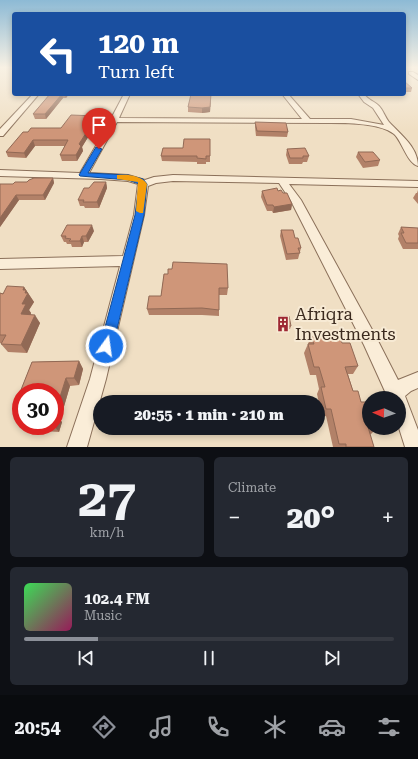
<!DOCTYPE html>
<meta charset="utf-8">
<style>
:root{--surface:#171b24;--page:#242831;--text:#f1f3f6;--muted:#9ea1a6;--line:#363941;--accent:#8c9099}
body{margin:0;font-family:"Roboto Serif",serif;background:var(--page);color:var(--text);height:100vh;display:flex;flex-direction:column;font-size:15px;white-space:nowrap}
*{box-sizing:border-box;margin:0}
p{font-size:13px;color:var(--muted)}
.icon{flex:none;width:22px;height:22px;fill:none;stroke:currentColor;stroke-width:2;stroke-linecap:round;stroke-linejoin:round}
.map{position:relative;height:447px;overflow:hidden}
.details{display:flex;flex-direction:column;gap:10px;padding:10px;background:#0d0f14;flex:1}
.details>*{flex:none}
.top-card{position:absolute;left:12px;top:12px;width:394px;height:84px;border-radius:4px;box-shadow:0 2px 6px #0003;background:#1a4fa0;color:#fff;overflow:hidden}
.needle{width:26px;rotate:272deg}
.fabs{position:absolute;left:362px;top:391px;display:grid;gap:8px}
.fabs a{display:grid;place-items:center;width:44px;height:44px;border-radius:50%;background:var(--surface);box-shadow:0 2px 6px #0003;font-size:20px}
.speed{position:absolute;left:12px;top:383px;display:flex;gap:8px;font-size:20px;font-weight:700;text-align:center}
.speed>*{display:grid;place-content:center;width:52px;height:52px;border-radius:50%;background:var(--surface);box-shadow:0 2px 6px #0003;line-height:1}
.speed .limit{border:6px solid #d22;background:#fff;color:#111}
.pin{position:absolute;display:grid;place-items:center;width:34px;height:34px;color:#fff;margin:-41px -17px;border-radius:50% 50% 50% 0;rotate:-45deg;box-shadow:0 0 4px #0007}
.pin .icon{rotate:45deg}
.me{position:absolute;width:44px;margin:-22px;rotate:14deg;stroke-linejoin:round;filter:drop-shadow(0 0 3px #0008)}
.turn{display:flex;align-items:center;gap:14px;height:84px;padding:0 20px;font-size:18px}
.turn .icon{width:52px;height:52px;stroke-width:2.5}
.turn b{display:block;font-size:28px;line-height:34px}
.big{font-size:30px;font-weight:800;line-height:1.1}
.details .tile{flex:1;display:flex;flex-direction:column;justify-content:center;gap:6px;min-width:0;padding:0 14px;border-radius:6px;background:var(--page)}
.details .dial{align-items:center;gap:0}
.dial b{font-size:52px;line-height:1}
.song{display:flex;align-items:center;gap:12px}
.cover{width:48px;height:48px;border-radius:6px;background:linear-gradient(135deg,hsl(130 70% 55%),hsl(330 70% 35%))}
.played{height:4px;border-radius:2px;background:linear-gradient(90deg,var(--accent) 20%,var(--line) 20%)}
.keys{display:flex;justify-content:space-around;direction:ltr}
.heat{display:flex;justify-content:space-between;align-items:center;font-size:22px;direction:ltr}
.details .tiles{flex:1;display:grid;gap:10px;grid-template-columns:1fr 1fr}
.tile:last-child{grid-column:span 2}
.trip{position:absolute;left:93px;top:395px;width:232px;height:40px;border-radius:20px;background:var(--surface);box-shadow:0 2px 6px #0003;font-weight:800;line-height:40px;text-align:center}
.dock{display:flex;height:64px;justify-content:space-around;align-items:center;background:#090b0e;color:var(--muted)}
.dock .icon{width:28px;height:28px}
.dock .active{color:var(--accent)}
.dock b{font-size:18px;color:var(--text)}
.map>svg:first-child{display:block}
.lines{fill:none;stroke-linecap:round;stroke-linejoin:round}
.minor-casing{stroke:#8b705a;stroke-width:2}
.minor{fill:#faedd8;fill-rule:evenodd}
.wall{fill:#b28168}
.shaded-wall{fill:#916955}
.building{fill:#cf9679;stroke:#916955}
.route{fill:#1a73e8;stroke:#114b97}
.slow{fill:#f59e0b}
.labels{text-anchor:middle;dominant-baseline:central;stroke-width:4;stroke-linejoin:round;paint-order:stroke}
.near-poi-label{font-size:17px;fill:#3b2a1e;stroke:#f7ead4;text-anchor:start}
</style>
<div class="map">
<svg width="418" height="447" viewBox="0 0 418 447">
<rect width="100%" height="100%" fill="#f0dfc4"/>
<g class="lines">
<!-- minor casing -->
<g class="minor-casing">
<g id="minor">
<polygon points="409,72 413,72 418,75 418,80 409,74"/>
<polygon points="33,94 39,94 3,136 0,136 0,129"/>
<path d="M124 94H130L119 118 302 119 282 94H288L310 119H351L384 125 373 108 364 102 358 94H364C368 100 374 101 379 106 383 110 385 117 389 122 401 135 418 147 418 166 407 163 402 141 394 134 380 123 347 123 330 123L117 122 89 173 128 175 145 180 154 177 173 175 418 181V187L289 184 301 200 375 335 398 380 418 372V388L411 391 405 396 418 430V447H405L399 428V398H388L364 345 291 201 279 183 173 181 156 183 148 186 144 215 106 379 87 447H67L90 379 120 266 0 269V259L123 256 134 215 138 184 128 181 101 179 0 176V170L80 173 104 132Z"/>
</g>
</g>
<!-- minor -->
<use href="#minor" class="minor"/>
</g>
<!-- wall -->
<g class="wall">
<polygon points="404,81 412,88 411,92 404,92"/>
<polygon points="50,94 69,94 66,98 63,98 46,119 35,119 33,114"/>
<polygon points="191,94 211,94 210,112 202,113 188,112 188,107"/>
<polygon points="389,94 399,94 398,96"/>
<polygon points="97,116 98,121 82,147 83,151 77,161 62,161 60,155 65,146 35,146 26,158 8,157 6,152 28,132 61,128"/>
<polygon points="255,122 288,132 287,137 256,136 255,127"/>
<polygon points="210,139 210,162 206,162 206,164 197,164 197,162 162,161 161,156"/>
<polygon points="287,149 309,156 307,162 303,162 302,164 289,164 286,155"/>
<polygon points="358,152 380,160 378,166 363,168 356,157"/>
<polygon points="53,178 54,183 45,200 19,200 0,227 0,184 13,184"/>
<polygon points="106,182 107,188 99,208 85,208 84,206 80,206 78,200 89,188"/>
<polygon points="418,190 418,204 413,198 416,193 417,193"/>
<polygon points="262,191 278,191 283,193 292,204 291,210 273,213 272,211 267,211 261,197"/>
<polygon points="401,227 418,228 418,249 403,249 398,239 399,236 398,234"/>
<polygon points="281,230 295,238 301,248 298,259 286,260 280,236"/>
<polygon points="94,231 88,242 84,242 82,247 72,247 71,244 67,244 66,242 64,242 61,236"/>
<polygon points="164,274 228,288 227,295 219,295 219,316 202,315 149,315 147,309 161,296"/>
<polygon points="24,287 34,302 29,310 31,313 31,315 40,323 27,353 8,352 1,344 2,343 0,343 0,294"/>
<polygon points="278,316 291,326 290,329 279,329 277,319"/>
<polygon points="311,337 342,343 358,366 353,374 348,374 353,391 361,402 369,402 369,428 377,428 371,434 370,434 374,447 333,447 326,416 322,417 317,394 319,389 316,375 310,375 304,353"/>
<polygon points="79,361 83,369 79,385 70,386 60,420 62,422 59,432 43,431 38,426 55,426 55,392 21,392 21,411 15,405 32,362"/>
</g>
<!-- shaded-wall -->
<g class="shaded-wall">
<polygon points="62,94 63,98 46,119 45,114"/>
<polygon points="64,94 69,94 66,98"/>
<polygon points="211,94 210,112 202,113 202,108"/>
<polygon points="97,116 98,121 82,147 83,151 77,161 76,155 79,144"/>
<polygon points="33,140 35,146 26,158 24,153"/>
<polygon points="53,178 54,183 45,200 43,195"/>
<polygon points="106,182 107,188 99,208 97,202"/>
<polygon points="16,195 19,200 0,227 0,218"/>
<polygon points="292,204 291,210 273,213 274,207"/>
<polygon points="92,225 94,231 88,242 86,236"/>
<polygon points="82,236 84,242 82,247 80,241"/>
<polygon points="24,287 34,302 29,310 31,313 27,323 21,314 22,304 23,290"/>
<polygon points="35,315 40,323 27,353 21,345"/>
<polygon points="79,361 83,369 79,385 74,378"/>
<polygon points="66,378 70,386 60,420 62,422 59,432 54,426 55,426 55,413"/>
</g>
<!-- building -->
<g class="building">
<polygon points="404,81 412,88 404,88"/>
<polygon points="50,94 62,94 45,114 33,114"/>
<polygon points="191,94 211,94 210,107 202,108 188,107"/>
<polygon points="71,115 97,116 79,144 81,146 76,155 60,155 68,140 33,140 24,153 6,152 23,132 28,132 31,128 61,128"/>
<polygon points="255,122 286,123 288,132 257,131"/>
<polygon points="184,139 210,139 210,156 206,156 206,159 197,158 197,156 161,156 163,148 183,148"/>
<polygon points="305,148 309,156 303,156 303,158 290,158 287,149"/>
<polygon points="358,152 373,152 380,160 365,162"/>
<polygon points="34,178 53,178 43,195 16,195 0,218 0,184 13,184 15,182 27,182 29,180"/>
<polygon points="94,182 106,182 97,202 83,202 84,200 78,200 84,188 89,188"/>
<polygon points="277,188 278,191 281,190 283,193 287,193 292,204 274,207 273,205 267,205 262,191"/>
<polygon points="67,225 92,225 86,236 82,236 80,241 69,241 71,239 65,238 66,236 61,236"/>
<polygon points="401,227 418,228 418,243 406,243 401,233 404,233"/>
<polygon points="281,230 293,230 295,238 298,238 301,248 298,248 300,253 287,254"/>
<polygon points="173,262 227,264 228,288 219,288 219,310 202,308 147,309 149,296 161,296 164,274 168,274 168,269 172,269"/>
<polygon points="7,286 24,287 23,290 26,290 25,293 28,293 22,304 26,304 21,314 35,315 21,345 1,344 6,335 0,335 0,293 3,294"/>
<polygon points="278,316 289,316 291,326 279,326"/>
<polygon points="339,336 342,343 350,343 358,366 345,367 353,391 358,391 361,402 369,402 369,427 368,427 374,447 346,447 346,444 339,444 331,409 326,409 321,387 325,387 319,367 314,367 308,344 314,344 311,337"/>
<polygon points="79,361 74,378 66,378 55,413 55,392 21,392 21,405 15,405 32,362"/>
</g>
<!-- sky -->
<linearGradient id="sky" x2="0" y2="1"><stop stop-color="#8dbad5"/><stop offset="0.52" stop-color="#f8f1e4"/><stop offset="1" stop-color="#f8f1e4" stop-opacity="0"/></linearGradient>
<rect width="418" height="130" fill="url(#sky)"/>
<!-- route -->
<polygon class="route" points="96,147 102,149 88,173 128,175 143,179 147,184 144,215 113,346 111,350 106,352 102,350 100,346 135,215 139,184 128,180 80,176 79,175"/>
<!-- slow -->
<path class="slow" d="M117 175C127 174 141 175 147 184L143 213H140L136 211 138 182 117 179Z"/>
<!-- icons -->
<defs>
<g id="building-bare" transform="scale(1.2)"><path d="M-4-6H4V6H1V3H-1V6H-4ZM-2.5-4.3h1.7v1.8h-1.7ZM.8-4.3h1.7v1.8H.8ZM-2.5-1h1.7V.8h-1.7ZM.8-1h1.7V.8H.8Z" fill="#9d2732" stroke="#f7ead4" stroke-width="2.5" paint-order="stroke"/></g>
</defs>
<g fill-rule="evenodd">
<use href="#building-bare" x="283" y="324"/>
</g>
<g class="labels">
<!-- near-poi labels -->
<g class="near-poi-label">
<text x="295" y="314">Afriqra<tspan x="295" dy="20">Investments</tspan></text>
</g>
</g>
</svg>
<div class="fabs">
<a><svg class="needle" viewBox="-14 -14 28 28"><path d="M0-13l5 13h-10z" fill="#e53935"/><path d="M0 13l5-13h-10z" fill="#9ea1a6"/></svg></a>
</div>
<div class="speed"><div class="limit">30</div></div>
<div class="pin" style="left:99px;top:149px;background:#d93025"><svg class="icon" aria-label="arrive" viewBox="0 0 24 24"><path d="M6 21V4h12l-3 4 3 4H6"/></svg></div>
<svg class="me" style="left:106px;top:346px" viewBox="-20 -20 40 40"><circle r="17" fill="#1a73e8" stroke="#fff" stroke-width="3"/><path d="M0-11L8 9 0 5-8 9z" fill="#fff"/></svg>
<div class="trip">20:55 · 1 min · 210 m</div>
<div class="top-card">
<div class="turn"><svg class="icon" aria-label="left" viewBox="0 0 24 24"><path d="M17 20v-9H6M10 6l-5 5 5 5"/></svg><div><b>120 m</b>Turn left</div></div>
</div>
</div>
<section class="details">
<div class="tiles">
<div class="tile dial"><b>27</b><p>km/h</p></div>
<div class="tile"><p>Climate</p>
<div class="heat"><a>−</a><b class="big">20°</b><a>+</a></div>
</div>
<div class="tile">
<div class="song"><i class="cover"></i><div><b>102.4 FM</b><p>Music</p></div></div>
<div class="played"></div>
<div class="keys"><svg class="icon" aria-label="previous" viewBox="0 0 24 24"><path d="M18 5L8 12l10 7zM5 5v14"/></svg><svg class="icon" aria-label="pause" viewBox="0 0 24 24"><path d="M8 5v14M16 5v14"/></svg><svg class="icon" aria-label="next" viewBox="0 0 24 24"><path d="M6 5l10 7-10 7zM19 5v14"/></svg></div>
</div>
</div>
</section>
<nav class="dock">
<b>20:54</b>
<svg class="icon active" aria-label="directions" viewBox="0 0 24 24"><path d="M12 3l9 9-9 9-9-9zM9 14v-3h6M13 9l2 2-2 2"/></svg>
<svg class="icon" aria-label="music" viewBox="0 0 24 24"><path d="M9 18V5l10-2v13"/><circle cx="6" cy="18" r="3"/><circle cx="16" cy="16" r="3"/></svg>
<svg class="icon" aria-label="phone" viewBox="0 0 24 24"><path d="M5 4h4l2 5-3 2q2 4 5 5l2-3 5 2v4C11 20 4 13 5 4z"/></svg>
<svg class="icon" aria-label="climate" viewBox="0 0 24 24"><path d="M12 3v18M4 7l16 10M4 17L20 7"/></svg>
<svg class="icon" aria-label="car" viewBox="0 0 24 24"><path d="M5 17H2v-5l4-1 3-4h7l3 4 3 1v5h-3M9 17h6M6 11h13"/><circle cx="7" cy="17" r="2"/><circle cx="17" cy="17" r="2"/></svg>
<svg class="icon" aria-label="filters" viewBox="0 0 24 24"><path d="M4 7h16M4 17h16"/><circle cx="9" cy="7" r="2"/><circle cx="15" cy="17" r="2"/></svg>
</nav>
